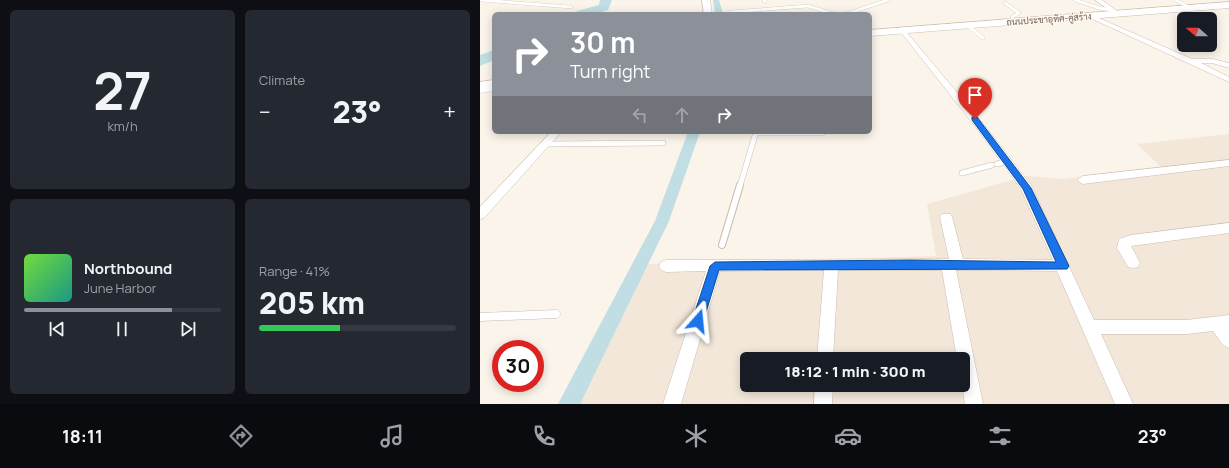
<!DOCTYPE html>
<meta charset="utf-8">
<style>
:root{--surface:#171b24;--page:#242831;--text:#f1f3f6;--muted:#9ea1a6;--line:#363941;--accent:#8c9099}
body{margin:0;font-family:Manrope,Sarabun,sans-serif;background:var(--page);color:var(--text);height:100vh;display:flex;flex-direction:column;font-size:15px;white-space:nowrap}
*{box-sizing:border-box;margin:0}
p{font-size:13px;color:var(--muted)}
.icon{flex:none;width:22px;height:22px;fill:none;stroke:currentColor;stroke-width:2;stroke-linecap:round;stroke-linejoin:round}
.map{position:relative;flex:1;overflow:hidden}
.panel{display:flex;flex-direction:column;gap:10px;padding:10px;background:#0d0f14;width:480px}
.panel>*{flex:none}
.guide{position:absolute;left:12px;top:12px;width:380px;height:122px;border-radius:6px;box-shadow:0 2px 10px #0003;background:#8c9099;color:#fff;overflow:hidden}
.needle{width:26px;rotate:290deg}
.buttons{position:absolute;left:697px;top:12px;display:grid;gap:8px}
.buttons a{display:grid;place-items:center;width:40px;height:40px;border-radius:6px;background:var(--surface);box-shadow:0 2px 10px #0003;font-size:20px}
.speed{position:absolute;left:12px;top:340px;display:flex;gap:8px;font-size:20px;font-weight:700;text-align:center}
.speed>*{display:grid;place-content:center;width:52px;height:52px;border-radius:50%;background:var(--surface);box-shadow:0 2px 10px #0003;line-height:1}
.speed .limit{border:6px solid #d22;background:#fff;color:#111}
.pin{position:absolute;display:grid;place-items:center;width:34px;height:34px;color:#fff;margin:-41px -17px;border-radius:50% 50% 50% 0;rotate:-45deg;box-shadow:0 0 4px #0007}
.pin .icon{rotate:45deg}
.me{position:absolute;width:44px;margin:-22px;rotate:18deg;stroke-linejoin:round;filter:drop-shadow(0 0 3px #0008)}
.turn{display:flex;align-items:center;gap:14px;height:84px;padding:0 12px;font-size:18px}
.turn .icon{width:52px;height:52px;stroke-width:2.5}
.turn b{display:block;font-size:28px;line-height:34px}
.lanes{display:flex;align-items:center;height:38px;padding:0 12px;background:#0003;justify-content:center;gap:20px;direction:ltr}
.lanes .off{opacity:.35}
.big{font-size:30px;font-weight:800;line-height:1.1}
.panel .widget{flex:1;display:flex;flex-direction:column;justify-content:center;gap:6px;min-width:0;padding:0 14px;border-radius:6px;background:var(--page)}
.panel .dial{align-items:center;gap:0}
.dial b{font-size:52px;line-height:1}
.song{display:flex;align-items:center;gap:12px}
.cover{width:48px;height:48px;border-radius:6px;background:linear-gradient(135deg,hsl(100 70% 55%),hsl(170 70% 35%))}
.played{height:4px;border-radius:2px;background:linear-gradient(90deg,var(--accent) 75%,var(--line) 75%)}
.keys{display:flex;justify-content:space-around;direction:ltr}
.heat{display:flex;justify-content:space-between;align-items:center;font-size:22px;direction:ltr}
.charge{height:6px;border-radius:3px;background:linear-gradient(90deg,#34c759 41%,var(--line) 0)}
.panel .tiles{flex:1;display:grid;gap:10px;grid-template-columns:repeat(2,1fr)}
.trip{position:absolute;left:260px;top:352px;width:230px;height:40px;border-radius:6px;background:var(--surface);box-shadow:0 2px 10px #0003;font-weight:800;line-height:40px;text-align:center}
.menu{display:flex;height:64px;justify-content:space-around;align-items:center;background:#090b0e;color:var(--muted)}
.menu .icon{width:28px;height:28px}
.menu .on{color:var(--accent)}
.menu b{font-size:18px;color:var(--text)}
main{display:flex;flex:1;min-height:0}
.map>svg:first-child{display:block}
.residential{fill:#f2e7d9;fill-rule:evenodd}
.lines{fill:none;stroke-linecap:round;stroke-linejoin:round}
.canal{fill:#c0dee3;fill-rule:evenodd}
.river{fill:#c0dee3;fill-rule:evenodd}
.lane-far4-casing{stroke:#ccbdb1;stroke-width:3.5}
.lane-far3-casing{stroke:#ccbdb1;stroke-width:4.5}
.lane-far2-casing{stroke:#ccbdb1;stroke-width:6}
.lane-far1-casing{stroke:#ccbdb1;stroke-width:8}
.lane-casing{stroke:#ccbdb1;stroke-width:9}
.street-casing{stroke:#ccbdb1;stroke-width:1}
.secondary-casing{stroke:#cfbdae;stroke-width:1}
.lane-far4{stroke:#fff;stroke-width:3}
.lane-far3{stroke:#fff;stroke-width:4}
.lane-far2{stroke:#fff;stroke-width:5}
.lane-far1{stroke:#fff;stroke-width:6}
.lane{stroke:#fff;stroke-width:8}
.street{fill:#fff;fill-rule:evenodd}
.secondary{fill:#fff;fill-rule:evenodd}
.route{fill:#1a73e8;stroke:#114b97}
.labels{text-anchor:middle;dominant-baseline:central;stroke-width:3;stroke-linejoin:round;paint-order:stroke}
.far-street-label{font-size:9px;fill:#745c4f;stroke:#fef9f1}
</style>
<main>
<section class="panel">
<div class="tiles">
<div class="widget dial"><b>27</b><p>km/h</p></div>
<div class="widget"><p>Climate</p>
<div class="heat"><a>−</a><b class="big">23°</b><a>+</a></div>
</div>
<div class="widget">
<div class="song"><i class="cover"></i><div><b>Northbound</b><p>June Harbor</p></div></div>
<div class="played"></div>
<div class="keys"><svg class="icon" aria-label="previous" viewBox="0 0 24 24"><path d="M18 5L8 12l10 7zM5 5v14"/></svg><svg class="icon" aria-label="pause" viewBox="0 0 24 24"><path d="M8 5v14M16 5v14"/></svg><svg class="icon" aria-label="next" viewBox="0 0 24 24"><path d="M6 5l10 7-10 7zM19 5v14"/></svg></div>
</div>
<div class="widget"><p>Range · 41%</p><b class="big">205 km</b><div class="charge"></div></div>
</div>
</section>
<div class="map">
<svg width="749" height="404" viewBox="0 0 749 404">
<rect width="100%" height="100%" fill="#fbf4ea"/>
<!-- residential -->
<path class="residential" d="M749 134V404H96L164 264 456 256 447 204 547 176 584 179 681 167 657 144ZM267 359H483V385H267Z"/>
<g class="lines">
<!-- canal -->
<g class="canal">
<polygon points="233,0 239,0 243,14 235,14"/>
<polygon points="208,132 220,132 189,221 100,404 78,404 175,221"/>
</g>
<!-- river -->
<g class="river">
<polygon points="120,0 132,0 128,10 114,14 95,14 97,11 119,5"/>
<polygon points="14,50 14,60 0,66 0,55"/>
</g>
<!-- lane-far4 casing -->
<g class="lane-far4-casing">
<g id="lane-far4">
<polyline points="0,0 91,7"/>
<polyline points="284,0 285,2"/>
<polyline points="595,0 619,8 632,10"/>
<polyline points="695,0 711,8"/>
<polyline points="525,3 539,13 532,17 533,21"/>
<polyline points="250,12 328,6 354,14"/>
<polyline points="366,14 408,0"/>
<polyline points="487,25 503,38"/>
</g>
</g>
<!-- lane-far3 casing -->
<g class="lane-far3-casing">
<polyline id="lane-far3" points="0,91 14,89"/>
</g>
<!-- lane-far2 casing -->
<g class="lane-far2-casing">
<g id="lane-far2">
<polyline points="276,133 342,133"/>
<polyline points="65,144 183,143"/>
<polyline points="517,164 529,161"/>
<polyline points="482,173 512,165"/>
<polyline points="260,186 276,132"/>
</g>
</g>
<!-- lane-far1 casing -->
<g class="lane-far1-casing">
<polyline id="lane-far1" points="242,245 260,185"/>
</g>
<!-- lane casing -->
<g class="lane-casing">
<polyline id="lane" points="0,317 76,314"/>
</g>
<!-- street casing -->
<g class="street-casing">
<g id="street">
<polygon points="615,0 622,0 641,14 636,15"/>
<polygon points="608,15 612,15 712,59 733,59 749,63 749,68 732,63 721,63 749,77 749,82 608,17"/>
<polygon points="420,29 424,29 505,126 551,185 614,320 707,320 749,315 749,348 743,345 733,331 707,334 621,334 653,404 635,404 577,271 476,270 503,404 485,404 482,385 483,385 483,359 477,359 462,270 358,270 353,359 337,359 344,270 240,271 201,404 183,404 226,271 186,272 181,270 179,266 181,262 186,260 469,259 460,217 462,214 470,214 472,217 483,259 573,260 541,189 498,130 420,31"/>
<polygon points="71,132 81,132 4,218 0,219 0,207"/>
<polygon points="749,160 749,166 603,184 597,180 603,176"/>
<polygon points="749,223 749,233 651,246 660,263 658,267 653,268 648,267 637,248 639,239 651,235"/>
<polygon points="335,385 353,385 352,404 334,404"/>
</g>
</g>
<!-- secondary casing -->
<g class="secondary-casing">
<g id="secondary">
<polygon points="222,0 230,0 232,14 224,14"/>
<polygon points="749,2 749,8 390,36 390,30"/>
<polygon points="14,80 14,88 0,90 0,82"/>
</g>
</g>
<!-- lane-far4 -->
<use href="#lane-far4" class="lane-far4"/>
<!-- lane-far3 -->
<use href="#lane-far3" class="lane-far3"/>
<!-- lane-far2 -->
<use href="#lane-far2" class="lane-far2"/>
<!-- lane-far1 -->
<use href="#lane-far1" class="lane-far1"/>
<!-- lane -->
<use href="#lane" class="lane"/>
<!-- street -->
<use href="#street" class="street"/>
<!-- secondary -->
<use href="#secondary" class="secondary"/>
</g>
<!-- route -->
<polygon class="route" points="492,117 497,117 551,188 589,266 587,269 239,270 222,325 218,326 214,325 212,321 230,266 235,262 430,260 576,262 543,189 492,120"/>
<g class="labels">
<!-- far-street labels -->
<g class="far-street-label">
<text transform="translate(569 19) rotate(-4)">ถนนประชาอุทิศ-คู่สร้าง</text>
</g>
</g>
</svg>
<div class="buttons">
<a><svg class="needle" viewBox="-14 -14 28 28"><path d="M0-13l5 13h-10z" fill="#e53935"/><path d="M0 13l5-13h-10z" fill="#9ea1a6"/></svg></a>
</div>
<div class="speed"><div class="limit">30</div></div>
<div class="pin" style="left:495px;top:119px;background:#d93025"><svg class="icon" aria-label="arrive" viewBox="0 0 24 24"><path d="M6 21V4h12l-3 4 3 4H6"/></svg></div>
<svg class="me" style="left:218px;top:321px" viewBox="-20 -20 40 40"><path d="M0-17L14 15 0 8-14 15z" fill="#1a73e8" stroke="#fff" stroke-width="4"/></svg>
<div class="trip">18:12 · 1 min · 300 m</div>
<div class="guide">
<div class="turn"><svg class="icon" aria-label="right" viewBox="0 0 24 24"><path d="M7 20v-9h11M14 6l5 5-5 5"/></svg><div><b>30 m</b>Turn right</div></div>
<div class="lanes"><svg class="icon off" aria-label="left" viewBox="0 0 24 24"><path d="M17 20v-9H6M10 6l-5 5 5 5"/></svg><svg class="icon off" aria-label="ahead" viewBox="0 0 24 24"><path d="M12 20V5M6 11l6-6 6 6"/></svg><svg class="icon" aria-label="right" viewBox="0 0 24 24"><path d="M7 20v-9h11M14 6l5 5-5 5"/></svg></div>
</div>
</div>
</main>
<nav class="menu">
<b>18:11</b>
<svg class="icon on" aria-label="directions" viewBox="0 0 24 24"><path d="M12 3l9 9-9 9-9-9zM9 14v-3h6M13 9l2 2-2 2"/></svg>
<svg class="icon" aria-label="music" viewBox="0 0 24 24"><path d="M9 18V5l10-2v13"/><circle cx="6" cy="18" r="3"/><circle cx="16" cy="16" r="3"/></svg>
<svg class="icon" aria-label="phone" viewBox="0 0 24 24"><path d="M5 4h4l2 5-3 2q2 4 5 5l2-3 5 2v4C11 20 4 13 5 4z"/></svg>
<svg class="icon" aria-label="climate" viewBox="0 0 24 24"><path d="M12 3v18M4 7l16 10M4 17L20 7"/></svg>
<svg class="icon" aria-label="car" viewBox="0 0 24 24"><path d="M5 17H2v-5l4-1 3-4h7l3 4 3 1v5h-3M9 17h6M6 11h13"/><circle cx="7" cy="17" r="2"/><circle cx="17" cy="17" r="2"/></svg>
<svg class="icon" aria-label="filters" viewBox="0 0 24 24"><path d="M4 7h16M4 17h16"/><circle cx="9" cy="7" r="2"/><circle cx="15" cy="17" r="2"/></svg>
<b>23°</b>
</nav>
